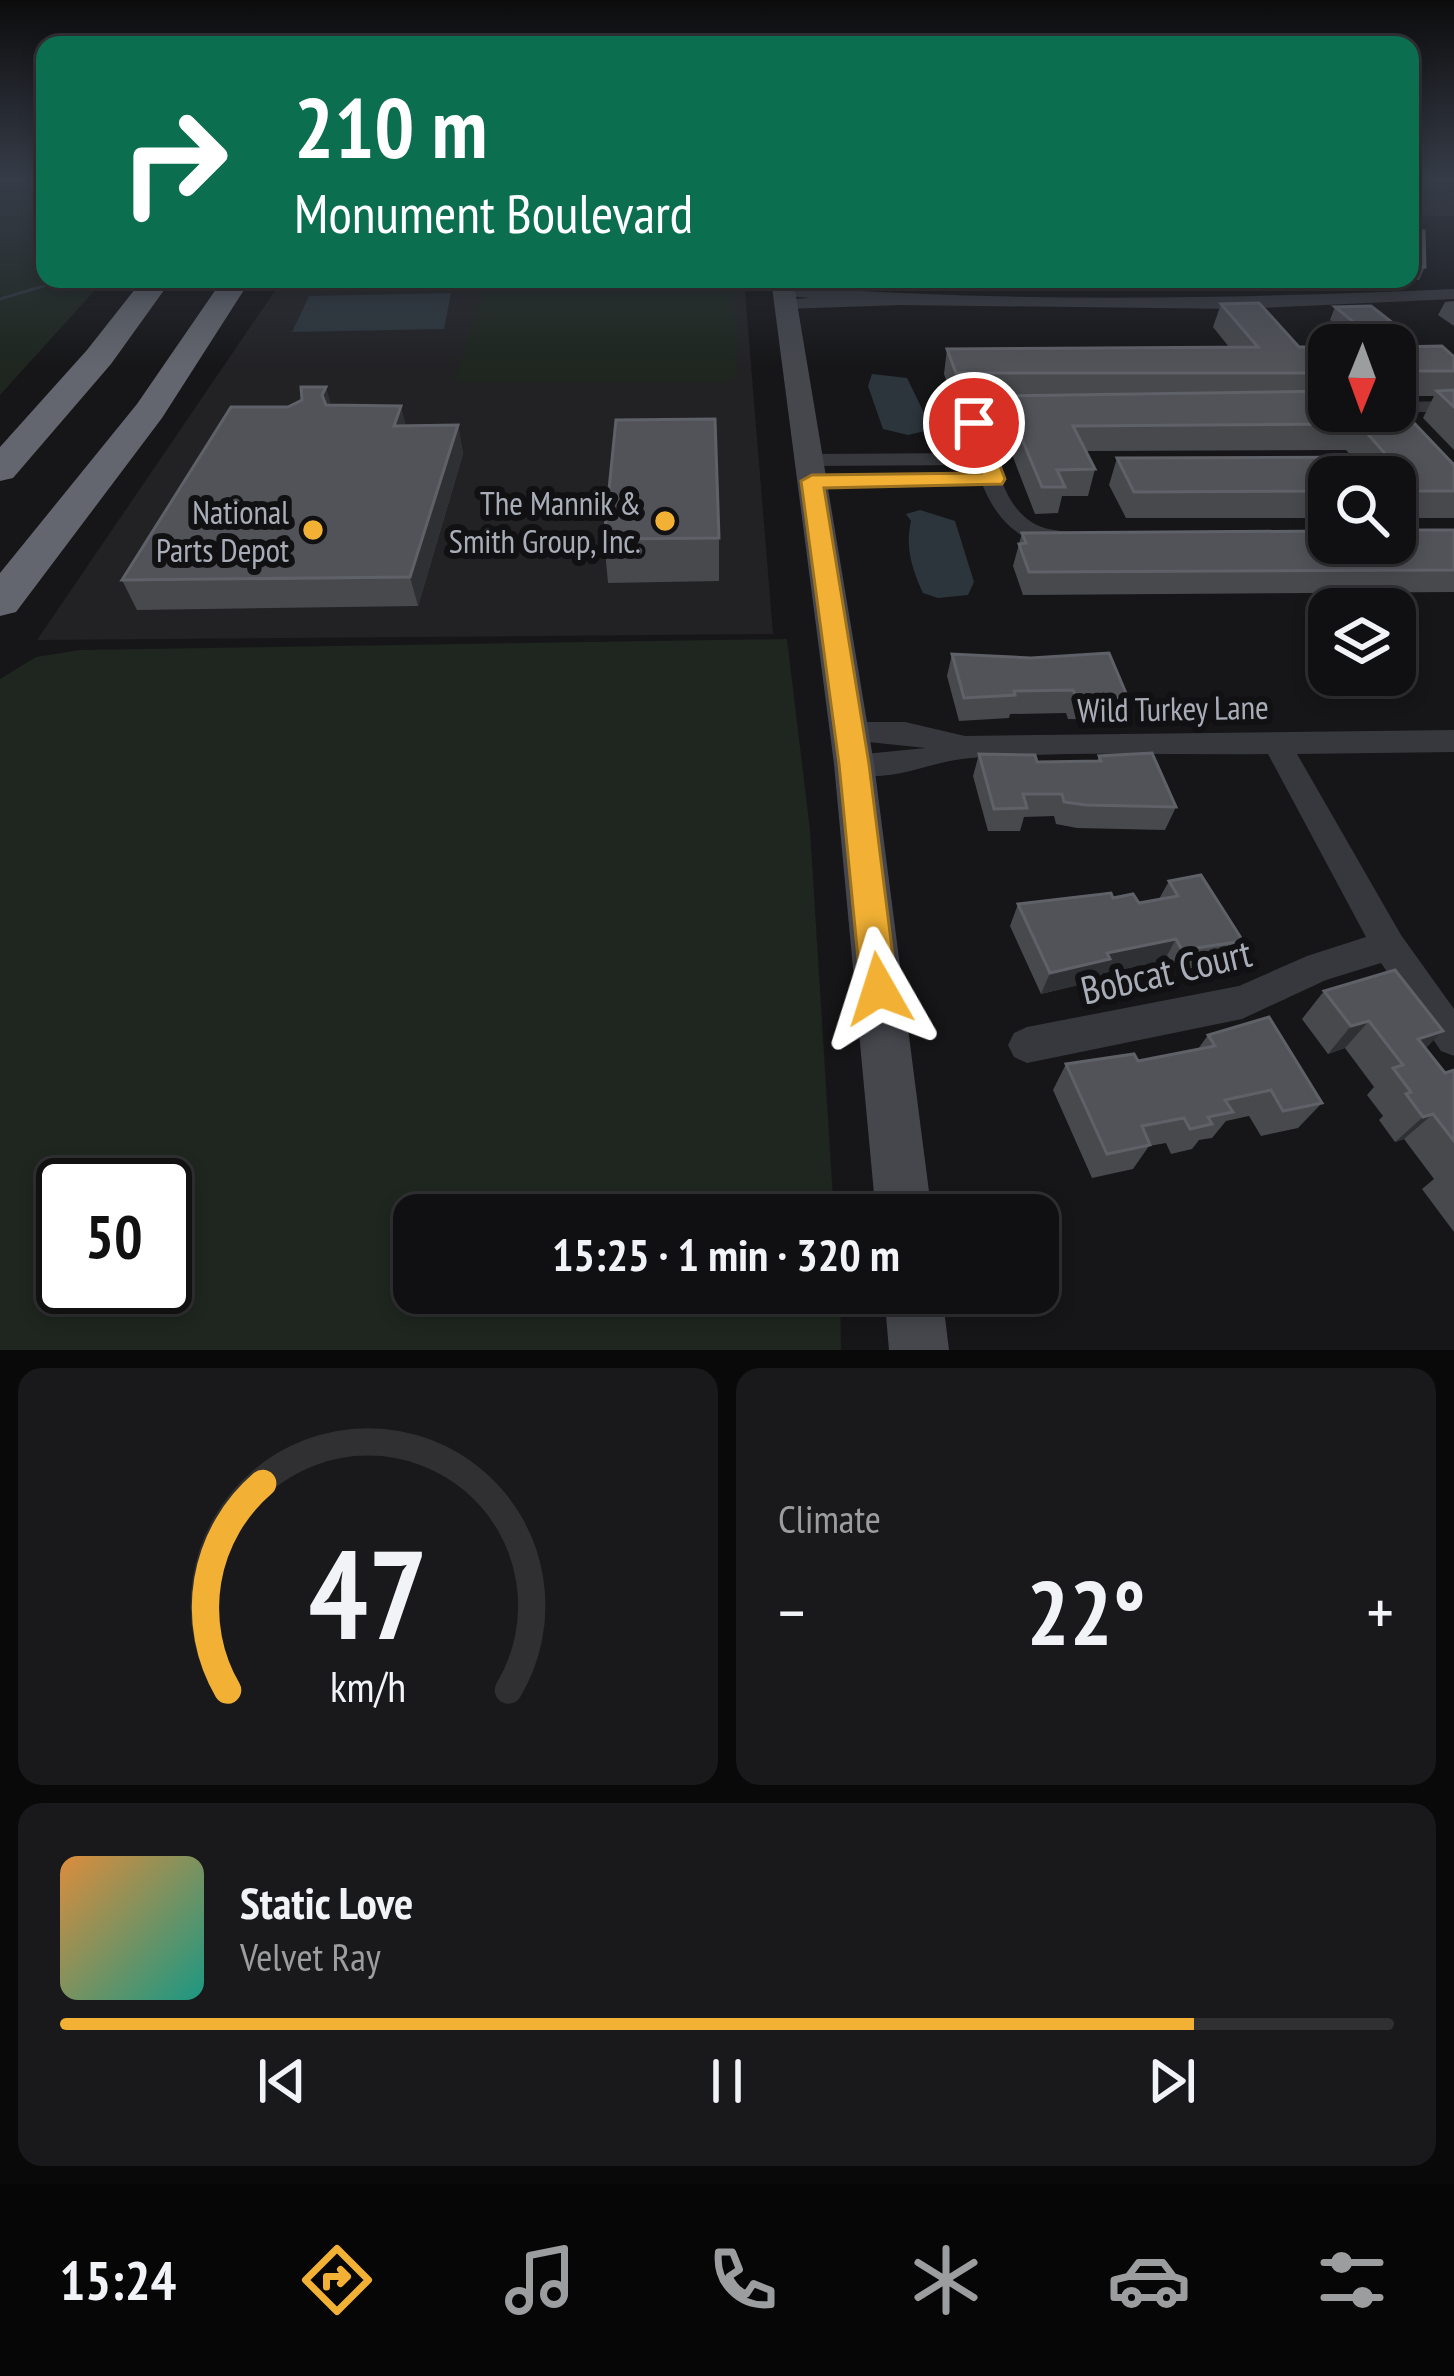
<!DOCTYPE html>
<meta charset="utf-8">
<style>
:root{--surface:#101012;--page:#19191b;--text:#f1f3f6;--muted:#9c9d9f;--line:#303032;--accent:#f2b134}
body{margin:0;font-family:"PT Sans Narrow",sans-serif;background:var(--page);color:var(--text);height:100vh;display:flex;flex-direction:column;font-size:45px;white-space:nowrap}
*{box-sizing:border-box;margin:0}
p{font-size:39px;color:var(--muted)}
.icon{flex:none;width:66px;height:66px;fill:none;stroke:currentColor;stroke-width:2;stroke-linecap:round;stroke-linejoin:round}
.map{position:relative;height:1350px;overflow:hidden}
.sheet{display:flex;flex-direction:column;gap:18px;padding:18px;background:#09090a;flex:1}
.sheet>*{flex:none}
.top-card{position:absolute;left:36px;top:36px;width:1383px;height:252px;border-radius:24px;box-shadow:0 6px 18px #0003,0 0 0 3px var(--line);background:#0b6e4f;color:#fff;overflow:hidden}
.needle{width:78px;rotate:181deg}
.controls{position:absolute;left:1308px;top:324px;display:grid;gap:24px}
.controls a{display:grid;place-items:center;width:108px;height:108px;border-radius:24px;background:var(--surface);box-shadow:0 6px 18px #0003,0 0 0 3px var(--line);font-size:60px}
.speed{position:absolute;left:36px;top:1158px;display:flex;gap:24px;font-size:60px;font-weight:700;text-align:center}
.speed>*{display:grid;place-content:center;width:156px;height:156px;border-radius:50%;background:var(--surface);box-shadow:0 6px 18px #0003,0 0 0 3px var(--line);line-height:1}
.speed .limit{border:6px solid #111;border-radius:18px;background:#fff;color:#111}
.pin{position:absolute;display:grid;place-items:center;width:102px;height:102px;color:#fff;margin:-51px;border:6px solid #fff;border-radius:50%;box-shadow:0 3px 12px #0007}
.me{position:absolute;width:132px;margin:-66px;rotate:354deg;stroke-linejoin:round;filter:drop-shadow(0 0 9px #0008)}
.turn{display:flex;align-items:center;gap:42px;height:252px;padding:0 60px;font-size:54px}
.turn .icon{width:156px;height:156px;stroke-width:2.5}
.turn b{display:block;font-size:84px;line-height:102px}
.big{font-size:90px;font-weight:700;line-height:1.1}
.sheet .tile{flex:1;display:flex;flex-direction:column;justify-content:center;gap:18px;min-width:0;padding:0 42px;border-radius:24px;background:var(--page)}
.sheet .dial{align-items:center;gap:0}
.dial svg{height:312px;overflow:visible;fill:none;stroke:var(--line);stroke-width:7;stroke-linecap:round;text-anchor:middle}
.dial text{fill:var(--text);stroke:none}
.song{display:flex;align-items:center;gap:36px}
.cover{width:144px;height:144px;border-radius:18px;background:linear-gradient(135deg,hsl(30 70% 55%),hsl(170 70% 35%))}
.played{height:12px;border-radius:6px;background:linear-gradient(90deg,var(--accent) 85%,var(--line) 85%)}
.keys{display:flex;justify-content:space-around;direction:ltr}
.heat{display:flex;justify-content:space-between;align-items:center;font-size:66px;direction:ltr}
.sheet .tiles{flex:1;display:grid;gap:18px;grid-template-columns:1fr 1fr}
.tile:last-child{grid-column:span 2}
.trip{position:absolute;left:393px;top:1194px;width:666px;height:120px;border-radius:24px;background:var(--surface);box-shadow:0 6px 18px #0003,0 0 0 3px var(--line);font-weight:700;line-height:120px;text-align:center}
.menu{display:flex;height:192px;justify-content:space-around;align-items:center;background:#060607;color:var(--muted)}
.menu .icon{width:84px;height:84px}
.menu .selected{color:var(--accent)}
.menu b{font-size:54px;color:var(--text)}
.map>svg:first-child{display:block}
.built{fill:#222225}
.green{fill:#1e261f;fill-rule:evenodd}
.water{fill:#2c353c}
.lines{fill:none;stroke-linecap:round;stroke-linejoin:round}
.stream{stroke:#2c353c;stroke-width:3}
.minor{fill:#37383d;fill-rule:evenodd}
.secondary{fill:#45474d;fill-rule:evenodd}
.motorway{fill:#63666e;fill-rule:evenodd}
.wall{fill:#47494d}
.shaded-wall{fill:#2f3033}
.building{fill:#525359;stroke:#5f6168;stroke-width:3}
.route{fill:#f2b134;stroke:#9d7322;stroke-width:3}
.poi-dot{fill:#f2b134;stroke:#111113;stroke-width:4.5}
.labels{text-anchor:middle;dominant-baseline:central;stroke-width:12;stroke-linejoin:round;paint-order:stroke}
.poi-label{font-size:33px;fill:#a8adb8;stroke:#111113;text-anchor:end}
.street-label{font-size:33px;fill:#a8adb8;stroke:#111113}
.near-street-label{font-size:39px;fill:#a8adb8;stroke:#111113}
</style>
<div class="map">
<svg width="1454" height="1350" viewBox="0 0 1454 1350">
<rect width="100%" height="100%" fill="#161618"/>
<!-- built -->
<g class="built">
<polygon points="1410,178 1433,178 1454,193 1454,216 1410,216"/>
<polygon points="283,279 744,279 773,634 37,640"/>
</g>
<!-- green -->
<g class="green">
<polygon points="0,178 45,178 45,279 105,279 0,395"/>
<polygon points="621,282 734,289 736,376 728,382 455,382 483,287"/>
<path d="M787 639 810 830 834 1215H414V1293H840L841 1350H0V679L36 657 80 650ZM165 1185V1287H63V1185Z"/>
</g>
<!-- water -->
<g class="water">
<polygon points="451,293 444,329 292,332 309,296"/>
<polygon points="872,374 907,378 926,417 925,431 908,435 883,429 868,386"/>
<path d="M920 510 955 521 974 582 968 595 938 598 923 593C912 569 905 547 911 521L906 514Z"/>
</g>
<g class="lines">
<!-- stream -->
<g class="stream">
<polyline points="1410,180 1418,178"/>
<polyline points="0,299 67,279"/>
</g>
<!-- minor -->
<g class="minor">
<path d="M784 286C1007 303 1231 299 1454 289V299L1237 309 901 305 785 309 777 304 779 300 810 298 778 295V287Z"/>
<polygon points="1454,401 1454,413 1387,411 1395,411 1395,402"/>
<path d="M1037 404 1044 406V414L985 419 984 423C995 456 1001 504 1033 523 1044 530 1058 530 1070 533L1074 538 1070 543C1027 551 998 523 983 486L812 488 801 481 812 474 978 473 976 465 809 466 798 460 809 454 973 453 964 423 969 410Z"/>
<path d="M849 722H905L965 736 1454 730V752L1297 754 1401 935 1454 1009V1056L1441 1051 1381 963 1326 980 1242 1019 1027 1063 1014 1057 1008 1045 1014 1033 1027 1027 1239 986 1307 956 1366 937 1268 754C1169 755 1069 751 971 758 927 761 890 786 844 772L839 764 844 756 926 748 839 739 835 732 839 725Z"/>
</g>
<!-- secondary -->
<g class="secondary">
<polygon points="771,279 793,279 874,764 932,1215 876,1215 834,764"/>
<polygon points="884,1293 942,1293 949,1350 889,1350"/>
</g>
<!-- motorway -->
<g class="motorway">
<polygon points="143,279 172,279 111,364 13,478 0,481 0,447 87,350"/>
<polygon points="223,279 251,279 162,418 16,612 0,616 0,573 137,404"/>
</g>
</g>
<!-- wall -->
<g class="wall">
<polygon points="1410,223 1425,267 1419,280 1380,282 1380,279 1410,279"/>
<polygon points="1065,279 1098,279 1097,284 1068,283"/>
<polygon points="1158,279 1196,279 1193,287 1170,287 1165,280"/>
<polygon points="1313,279 1353,279 1351,285 1313,281"/>
<polygon points="1454,301 1454,326 1438,315 1445,302"/>
<polygon points="1221,304 1299,347 1329,347 1329,411 1454,465 1454,518 1395,518 1395,477 1329,477 1329,518 1126,518 1109,485 1117,458 1352,457 1346,450 1086,451 1095,469 1088,496 1062,496 1058,513 1035,514 999,421 1003,398 952,398 944,374 947,349 1229,347 1213,327"/>
<polygon points="1335,307 1393,323 1387,336 1350,338 1330,320"/>
<polygon points="1395,347 1454,357 1454,450 1423,418 1434,396 1395,396"/>
<polygon points="331,405 406,426 458,425 463,454 418,606 137,610 122,580"/>
<polygon points="1454,530 1454,592 1023,595 1013,566 1022,533"/>
<polygon points="719,538 719,581 608,583 604,539"/>
<polygon points="952,654 1128,698 1120,720 1068,719 1066,713 1010,714 1009,718 959,721 947,676"/>
<polygon points="979,754 1037,762 1097,761 1099,756 1176,807 1165,830 1077,828 1056,824 1054,816 1024,817 1020,831 988,831 973,776"/>
<polygon points="1169,881 1243,941 1229,963 1170,971 1164,961 1103,973 1099,980 1041,994 1010,926 1018,904 1139,903 1159,899"/>
<polygon points="1324,991 1426,1049 1445,1073 1454,1070 1454,1232 1422,1189 1434,1179 1404,1139 1395,1142 1379,1120 1383,1116 1367,1095 1374,1087 1345,1048 1328,1054 1302,1019"/>
<polygon points="1208,1035 1322,1103 1298,1128 1261,1136 1249,1116 1226,1121 1212,1138 1199,1140 1192,1149 1171,1154 1166,1143 1149,1146 1133,1169 1092,1178 1053,1090 1066,1064 1138,1061 1198,1049"/>
</g>
<!-- shaded-wall -->
<g class="shaded-wall">
<polygon points="326,387 334,415 330,423 322,395"/>
<polygon points="401,406 408,434 394,426"/>
<polygon points="458,425 463,454 418,606 410,577"/>
<polygon points="1176,939 1164,961 1103,973 1099,980 1041,994 1050,973 1107,953"/>
<polygon points="1369,1021 1345,1048 1328,1054 1351,1026"/>
<polygon points="1443,1031 1416,1058 1418,1039"/>
<polygon points="1433,1114 1404,1139 1395,1142 1423,1117"/>
</g>
<!-- building -->
<g class="building">
<polygon points="1410,223 1411,229 1424,231 1425,267 1410,268"/>
<polygon points="1259,303 1299,347 1329,347 1329,373 956,373 947,349 1258,347 1221,304"/>
<polygon points="1371,306 1393,323 1356,324 1335,307"/>
<polygon points="1442,346 1454,357 1454,371 1395,371 1395,347"/>
<polygon points="301,387 326,387 322,395 326,405 401,406 394,426 458,425 410,577 122,580 231,407 288,407 302,400"/>
<polygon points="1454,390 1454,407 1437,391"/>
<polygon points="1329,391 1329,411 1395,411 1395,403 1454,465 1454,491 1395,491 1395,477 1329,477 1329,491 1134,492 1117,458 1388,457 1359,424 1073,426 1095,469 1057,470 1065,487 1042,487 1004,396"/>
<polygon points="715,419 719,538 604,539 616,420"/>
<polygon points="1395,530 1454,530 1454,570 1029,572 1019,544 1026,543 1022,533 1329,531 1329,543 1395,543"/>
<polygon points="1109,653 1128,698 1076,696 1073,690 1014,691 1015,695 964,698 952,654 1031,658"/>
<polygon points="1152,753 1176,807 1086,805 1064,802 1062,794 1023,794 1027,808 994,809 979,754 1035,755 1037,762 1101,761 1099,756"/>
<polygon points="1201,875 1243,941 1182,950 1176,939 1107,953 1110,959 1050,973 1018,904 1111,893 1113,898 1133,894 1139,903 1178,896 1169,881"/>
<polygon points="1395,970 1443,1031 1418,1039 1445,1073 1454,1070 1454,1141 1433,1114 1423,1117 1406,1094 1411,1092 1393,1068 1403,1065 1369,1021 1351,1026 1324,991"/>
<polygon points="1269,1017 1322,1103 1283,1111 1271,1090 1225,1100 1233,1112 1208,1117 1212,1124 1190,1129 1184,1118 1142,1126 1150,1145 1107,1154 1066,1064 1134,1054 1138,1061 1215,1046 1208,1035"/>
</g>
<!-- sky -->
<linearGradient id="sky" x2="0" y2="1"><stop stop-color="#0c0c0d"/><stop offset="0.49" stop-color="#363c48"/><stop offset="1" stop-color="#363c48" stop-opacity="0"/></linearGradient>
<rect width="1454" height="367" fill="url(#sky)"/>
<!-- route -->
<polygon class="route" points="974,417 984,423 1005,479 1002,484 824,488 869,764 897,989 892,1001 879,1006 866,1001 861,989 839,764 801,481 812,475 981,473 964,423"/>
<!-- markers -->
<g class="poi-dot">
<circle cx="665" cy="521" r="12"/>
<circle cx="313" cy="530" r="12"/>
</g>
<g class="labels">
<!-- poi labels -->
<g class="poi-label">
<text x="641" y="502">The Mannik &amp;<tspan x="641" dy="38">Smith Group, Inc.</tspan></text>
<text x="289" y="511">National<tspan x="289" dy="38">Parts Depot</tspan></text>
</g>
<!-- street labels -->
<g class="street-label">
<text transform="translate(1173 708) rotate(-1)">Wild Turkey Lane</text>
</g>
<!-- near-street labels -->
<g class="near-street-label">
<text transform="translate(1166 971) rotate(-13)">Bobcat Court</text>
</g>
</g>
</svg>
<div class="controls">
<a><svg class="needle" viewBox="-14 -14 28 28"><path d="M0-13l5 13h-10z" fill="#e53935"/><path d="M0 13l5-13h-10z" fill="#9c9d9f"/></svg></a>
<a><svg class="icon" aria-label="search" viewBox="0 0 24 24"><circle cx="10" cy="10" r="6"/><path d="M15 15l6 6"/></svg></a>
<a><svg class="icon" aria-label="layers" viewBox="0 0 24 24"><path d="M12 4l9 5-9 5-9-5zM3 14l9 5 9-5"/></svg></a>
</div>
<div class="speed"><div class="limit">50</div></div>
<div class="pin" style="left:974px;top:423px;background:#d93025"><svg class="icon" aria-label="arrive" viewBox="0 0 24 24"><path d="M6 21V4h12l-3 4 3 4H6"/></svg></div>
<svg class="me" style="left:879px;top:989px" viewBox="-20 -20 40 40"><path d="M0-17L14 15 0 8-14 15z" fill="#f2b134" stroke="#fff" stroke-width="4"/></svg>
<div class="trip">15:25 · 1 min · 320 m</div>
<div class="top-card">
<div class="turn"><svg class="icon" aria-label="right" viewBox="0 0 24 24"><path d="M7 20v-9h11M14 6l5 5-5 5"/></svg><div><b>210 m</b>Monument Boulevard</div></div>
</div>
</div>
<section class="sheet">
<div class="tiles">
<div class="tile dial"><svg viewBox="0 0 100 80">
<path d="M14 69A42 42 0 1 1 86 69"/>
<path d="M14 69A42 42 0 0 1 23 16" stroke="#f2b134"/>
<text x="50" y="56" font-size="32" font-weight="700">47</text>
<text x="50" y="72" font-size="11">km/h</text>
</svg></div>
<div class="tile"><p>Climate</p>
<div class="heat"><a>−</a><b class="big">22°</b><a>+</a></div>
</div>
<div class="tile">
<div class="song"><i class="cover"></i><div><b>Static Love</b><p>Velvet Ray</p></div></div>
<div class="played"></div>
<div class="keys"><svg class="icon" aria-label="previous" viewBox="0 0 24 24"><path d="M18 5L8 12l10 7zM5 5v14"/></svg><svg class="icon" aria-label="pause" viewBox="0 0 24 24"><path d="M8 5v14M16 5v14"/></svg><svg class="icon" aria-label="next" viewBox="0 0 24 24"><path d="M6 5l10 7-10 7zM19 5v14"/></svg></div>
</div>
</div>
</section>
<nav class="menu">
<b>15:24</b>
<svg class="icon selected" aria-label="directions" viewBox="0 0 24 24"><path d="M12 3l9 9-9 9-9-9zM9 14v-3h6M13 9l2 2-2 2"/></svg>
<svg class="icon" aria-label="music" viewBox="0 0 24 24"><path d="M9 18V5l10-2v13"/><circle cx="6" cy="18" r="3"/><circle cx="16" cy="16" r="3"/></svg>
<svg class="icon" aria-label="phone" viewBox="0 0 24 24"><path d="M5 4h4l2 5-3 2q2 4 5 5l2-3 5 2v4C11 20 4 13 5 4z"/></svg>
<svg class="icon" aria-label="climate" viewBox="0 0 24 24"><path d="M12 3v18M4 7l16 10M4 17L20 7"/></svg>
<svg class="icon" aria-label="car" viewBox="0 0 24 24"><path d="M5 17H2v-5l4-1 3-4h7l3 4 3 1v5h-3M9 17h6M6 11h13"/><circle cx="7" cy="17" r="2"/><circle cx="17" cy="17" r="2"/></svg>
<svg class="icon" aria-label="filters" viewBox="0 0 24 24"><path d="M4 7h16M4 17h16"/><circle cx="9" cy="7" r="2"/><circle cx="15" cy="17" r="2"/></svg>
</nav>
